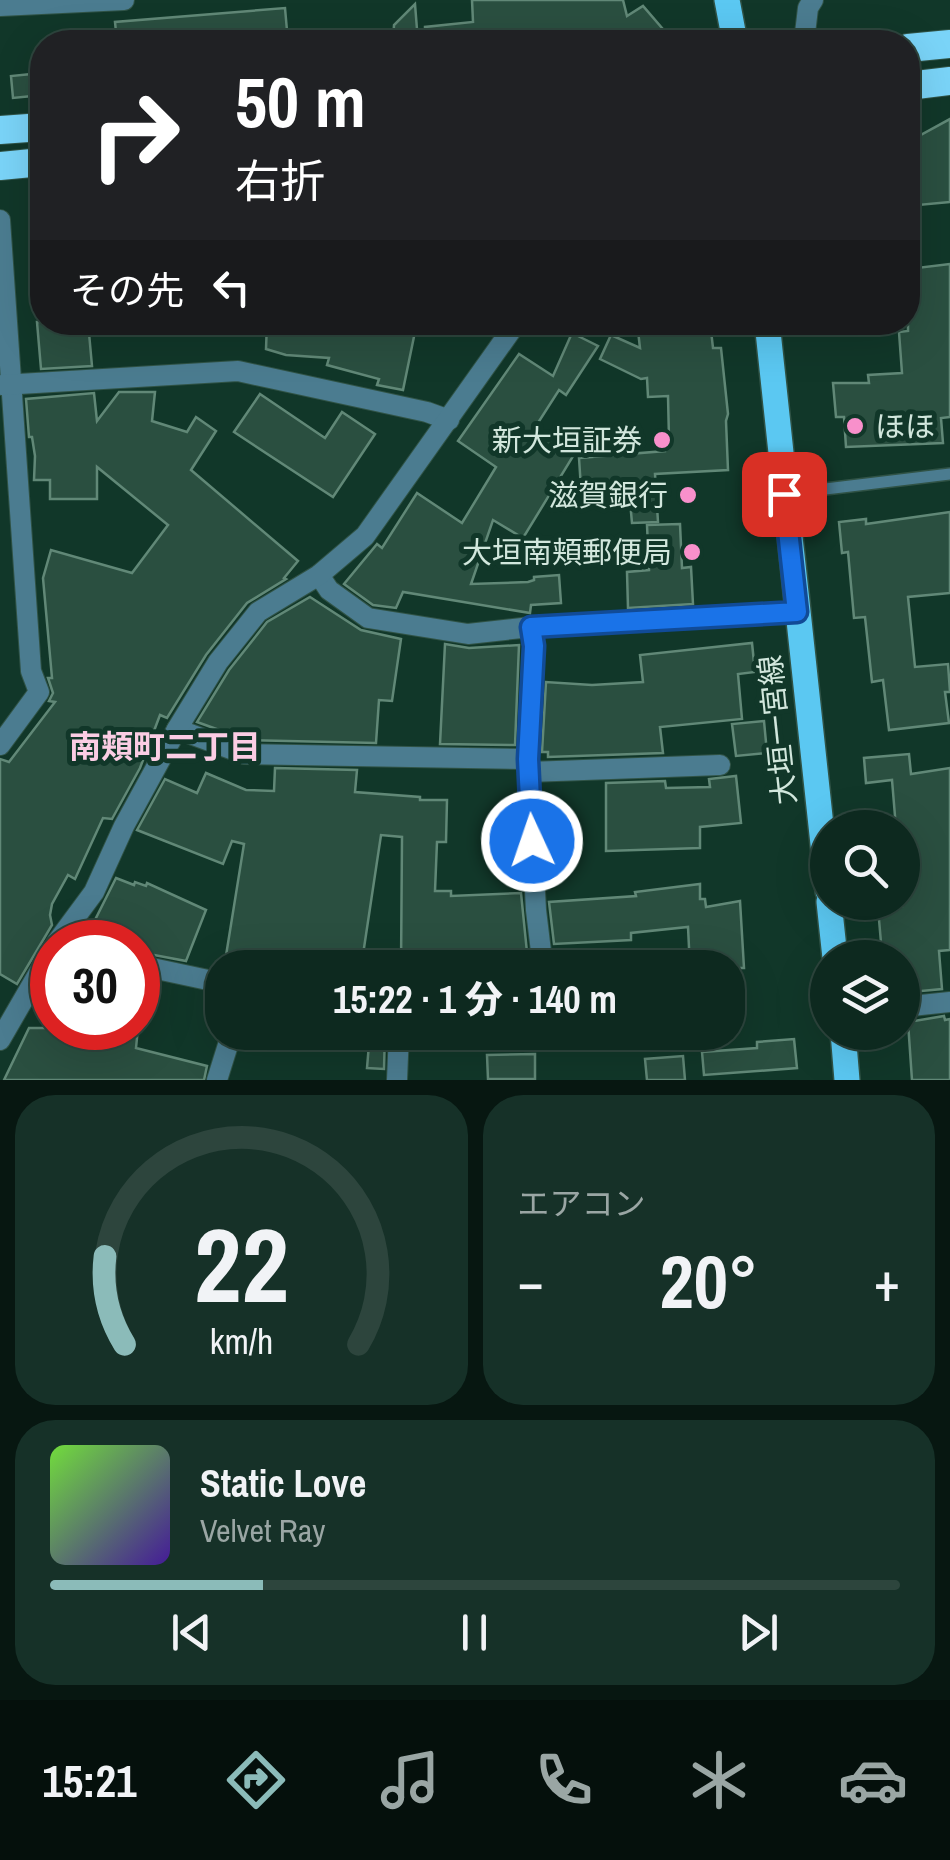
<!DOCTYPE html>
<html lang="ja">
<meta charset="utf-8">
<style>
:root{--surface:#0d291f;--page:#163128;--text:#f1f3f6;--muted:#9aa6a4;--line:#2d453d;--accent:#8bbbb9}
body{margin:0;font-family:"Archivo Narrow","Noto Sans JP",sans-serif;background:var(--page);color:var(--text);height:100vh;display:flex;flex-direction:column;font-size:38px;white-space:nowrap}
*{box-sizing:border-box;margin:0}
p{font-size:32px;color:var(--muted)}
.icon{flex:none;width:55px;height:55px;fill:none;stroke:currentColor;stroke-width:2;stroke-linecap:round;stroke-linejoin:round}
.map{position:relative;height:1080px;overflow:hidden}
.details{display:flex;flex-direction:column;gap:15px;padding:15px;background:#071711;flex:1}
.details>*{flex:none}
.banner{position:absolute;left:30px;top:30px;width:890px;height:305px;border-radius:40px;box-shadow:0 10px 40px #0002,0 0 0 2px var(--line);background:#202124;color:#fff;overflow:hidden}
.controls{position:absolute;left:810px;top:810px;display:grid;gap:20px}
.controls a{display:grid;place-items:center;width:110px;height:110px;border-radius:50%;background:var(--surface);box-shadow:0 10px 40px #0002,0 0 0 2px var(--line);font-size:50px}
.speed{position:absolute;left:30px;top:920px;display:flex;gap:20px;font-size:50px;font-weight:700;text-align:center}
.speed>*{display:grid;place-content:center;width:130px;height:130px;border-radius:50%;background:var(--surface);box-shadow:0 10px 40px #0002,0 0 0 2px var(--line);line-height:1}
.speed .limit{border:15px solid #d22;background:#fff;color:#111}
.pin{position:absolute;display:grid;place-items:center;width:85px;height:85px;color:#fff;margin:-42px;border-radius:20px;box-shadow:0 5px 15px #0006}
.me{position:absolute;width:110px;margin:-55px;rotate:357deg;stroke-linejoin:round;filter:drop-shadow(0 0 8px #0008)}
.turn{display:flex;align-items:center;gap:35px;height:210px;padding:0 40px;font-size:45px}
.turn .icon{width:130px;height:130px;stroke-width:2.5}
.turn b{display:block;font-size:70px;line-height:85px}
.then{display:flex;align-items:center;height:95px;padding:0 40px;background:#0003;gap:20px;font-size:38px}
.big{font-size:75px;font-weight:800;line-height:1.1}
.details .widget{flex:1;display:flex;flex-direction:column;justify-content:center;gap:15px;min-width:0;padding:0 35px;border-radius:40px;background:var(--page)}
.details .dial{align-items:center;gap:0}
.dial svg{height:260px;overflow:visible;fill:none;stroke:var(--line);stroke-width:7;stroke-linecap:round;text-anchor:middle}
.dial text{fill:var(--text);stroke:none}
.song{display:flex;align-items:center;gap:30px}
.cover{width:120px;height:120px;border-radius:15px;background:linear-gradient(135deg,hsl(100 70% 55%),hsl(260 70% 35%))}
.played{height:10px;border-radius:5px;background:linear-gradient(90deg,var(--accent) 25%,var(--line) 25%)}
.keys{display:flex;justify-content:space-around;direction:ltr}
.heat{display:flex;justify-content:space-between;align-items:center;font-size:55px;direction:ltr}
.details .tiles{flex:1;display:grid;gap:15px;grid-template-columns:1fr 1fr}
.widget:last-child{grid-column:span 2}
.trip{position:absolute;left:205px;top:950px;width:540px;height:100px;border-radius:40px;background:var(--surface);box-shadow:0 10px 40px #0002,0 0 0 2px var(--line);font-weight:800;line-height:100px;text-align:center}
.tab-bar{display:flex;height:160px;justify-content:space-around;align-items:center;background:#05100c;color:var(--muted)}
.tab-bar .icon{width:70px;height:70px}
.tab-bar .on{color:var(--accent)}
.tab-bar b{font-size:45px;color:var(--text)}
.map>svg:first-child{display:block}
.building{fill:#2a4f40;stroke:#618877;stroke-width:2.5}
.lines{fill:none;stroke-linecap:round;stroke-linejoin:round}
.service-casing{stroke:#305346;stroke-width:14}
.minor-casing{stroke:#305346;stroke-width:22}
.primary-casing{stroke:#305346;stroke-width:28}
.trunk-casing{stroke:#305346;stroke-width:30}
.service{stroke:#4b7c90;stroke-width:11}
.minor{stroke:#4b7c90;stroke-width:20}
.primary{stroke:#5bc8f2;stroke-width:25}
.trunk{stroke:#7ad4f8;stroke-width:28}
.route-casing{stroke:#114b97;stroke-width:25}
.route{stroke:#1a73e8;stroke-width:18}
.poi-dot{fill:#f890cb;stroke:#113729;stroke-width:4}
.labels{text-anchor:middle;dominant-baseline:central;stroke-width:10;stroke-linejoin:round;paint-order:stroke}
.poi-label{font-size:30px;fill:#d2e7dd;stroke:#113729;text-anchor:end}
.street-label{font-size:30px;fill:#d2e7dd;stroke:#113729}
.neighbourhood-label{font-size:32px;font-weight:bold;fill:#fbcde4;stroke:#113729}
</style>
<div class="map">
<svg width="950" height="1080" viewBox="0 0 950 1080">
<rect width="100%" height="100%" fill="#113729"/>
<!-- building -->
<g class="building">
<polygon points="472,0 623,0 627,16 643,6 674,42 425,42 425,27 473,22"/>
<polygon points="415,4 418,42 393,42 394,25"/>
<polygon points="285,8 288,42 117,42 115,22"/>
<polygon points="42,73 42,95 13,98 11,76"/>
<polygon points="950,119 950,202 908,206 908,142"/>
<polygon points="950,264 950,417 941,418 943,443 846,447 844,417 836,417 833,383 869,383 868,375 902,373 899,332 908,331 908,269"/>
<polygon points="37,322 88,322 92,366 41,369"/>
<polygon points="267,322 417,322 403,390 377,385 379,379 327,365 329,358 286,355 266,349"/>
<polygon points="637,322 710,322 713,348 721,348 728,414 726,421 728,470 655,474 658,522 632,523 630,501 582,504 579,458 665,451 665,439 669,439 668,396 648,397 647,378 641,379 600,359 611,335 640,348"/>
<polygon points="572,333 598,346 566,395 559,390 534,429 575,453 523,538 493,520 471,584 528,582 534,580 534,577 559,575 561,603 531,605 530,613 403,592 396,608 373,605 344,584 377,544 382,548 417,493 462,523 496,467 458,441 519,354 553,376"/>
<polygon points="119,392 155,392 152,421 187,432 196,417 216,431 191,470 298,561 284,578 286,579 247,603 206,655 167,718 160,715 140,768 112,819 103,818 75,879 68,875 52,904 50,915 52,925 17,984 0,974 0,759 9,762 55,702 49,701 53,693 48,678 52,678 43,578 51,550 132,573 168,525 97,467 97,499 50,499 50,480 34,480 35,456 32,437 29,437 26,399 94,393 97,421"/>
<polygon points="260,394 325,438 342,412 375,434 333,497 234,432"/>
<polygon points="950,512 950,593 908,597 915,667 948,664 950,692 945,692 949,723 889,730 883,680 872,682 865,617 854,618 848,552 842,553 839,522 866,519 866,524"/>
<polygon points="680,524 682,568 691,567 693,604 628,608 627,572 649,570 647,525"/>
<polygon points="310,597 361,630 401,639 392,701 379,700 376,743 247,740 197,722 229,670 267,622"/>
<polygon points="752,643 755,672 738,674 742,719 660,727 663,753 548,757 548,752 542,752 546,682 592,685 643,682 640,655"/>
<polygon points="445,644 469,648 519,645 515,745 440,744"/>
<polygon points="764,721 767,753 736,756 732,724"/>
<polygon points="909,754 911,774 950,768 950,950 939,951 942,989 911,992 910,980 902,980 902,958 884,958 882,954 878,908 902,906 902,828 896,828 892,780 866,783 864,758"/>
<polygon points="275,768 357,770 355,792 420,797 420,800 447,800 446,842 437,842 435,891 451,891 451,896 521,893 528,962 465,965 465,968 401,968 402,837 381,835 361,968 224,968 244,844 232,841 223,864 137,830 165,779 197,793 206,773 246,790 274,791"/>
<polygon points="736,776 741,823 700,827 700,848 606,851 606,783 665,781 666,788 710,787 709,779"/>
<polygon points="116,878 134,885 135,882 146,886 147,883 206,910 186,961 138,952 138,942 107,942 112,930 94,922"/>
<polygon points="700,884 700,899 705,899 706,907 740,901 744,968 690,968 688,927 631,933 631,940 554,944 549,902 636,896 635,892"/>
<polygon points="944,1016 945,1020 950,1019 950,1080 912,1080 908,1022"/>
<polygon points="29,1028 138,1028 136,1048 207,1066 204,1080 4,1080"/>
<polygon points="370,1032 385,1032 384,1069 367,1068"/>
<polygon points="794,1039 797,1068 704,1075 702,1052 757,1048 757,1042"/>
<polygon points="535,1054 535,1079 488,1079 487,1055"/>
<polygon points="683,1056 685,1080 647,1080 645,1059"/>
</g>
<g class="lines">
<!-- service casing -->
<g class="service-casing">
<polyline id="service" points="784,494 950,474"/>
</g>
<!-- minor casing -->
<g class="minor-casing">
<g id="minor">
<polyline points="0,6 124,0"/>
<polyline points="804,42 808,8 813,0"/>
<polyline points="0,220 31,671 39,692 0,745"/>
<polyline points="2,385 238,371 427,412 449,420"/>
<polyline points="319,575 329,590 368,618 468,634 531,627 534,645 528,759 536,910 543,968"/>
<polyline points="531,627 797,612"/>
<polyline points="177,729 244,754 528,759"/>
<polyline points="529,772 720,765"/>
<polyline points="57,942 94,892 124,826 177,729 218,662 258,612 319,575 365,536 517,322"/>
<polyline points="138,965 222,983"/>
<polyline points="902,1007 950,1002"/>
<polyline points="0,1040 52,950"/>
<polyline points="217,1080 232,1032"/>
<polyline points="397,1080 399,1032"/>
</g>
</g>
<!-- primary casing -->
<g class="primary-casing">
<g id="primary">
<polyline points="727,0 735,42"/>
<polyline points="767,322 828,891"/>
<polyline points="829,902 835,958"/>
<polyline points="843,1032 847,1080"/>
</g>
</g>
<!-- trunk casing -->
<g class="trunk-casing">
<g id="trunk">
<polyline points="908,48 950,44"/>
<polyline points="908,86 950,81"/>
<polyline points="0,130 42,127"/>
<polyline points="0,166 42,162"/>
</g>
</g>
<!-- service -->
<use href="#service" class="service"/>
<!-- minor -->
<use href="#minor" class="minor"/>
<!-- primary -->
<use href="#primary" class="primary"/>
<!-- trunk -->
<use href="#trunk" class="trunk"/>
</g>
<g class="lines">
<!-- route casing -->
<g class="route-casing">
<polyline id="route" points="532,841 528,759 534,646 531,627 797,612 784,494"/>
</g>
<!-- route -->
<use href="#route" class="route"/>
</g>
<!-- markers -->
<g class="poi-dot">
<circle cx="855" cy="426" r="10"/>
<circle cx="662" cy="440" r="10"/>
<circle cx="688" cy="495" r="10"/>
<circle cx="692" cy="552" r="10"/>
</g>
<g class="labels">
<!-- poi labels -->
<g class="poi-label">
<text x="875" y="426" text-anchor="start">ほほ</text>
<text x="642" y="440">新大垣証券</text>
<text x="668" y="495">滋賀銀行</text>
<text x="672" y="552">大垣南頬郵便局</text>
</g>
<!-- street labels -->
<g class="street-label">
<text transform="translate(777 730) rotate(-96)">大垣一宮線</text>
</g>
<!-- neighbourhood labels -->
<g class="neighbourhood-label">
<text x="165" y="746">南頬町二丁目</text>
</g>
</g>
</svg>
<div class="controls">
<a><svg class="icon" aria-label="search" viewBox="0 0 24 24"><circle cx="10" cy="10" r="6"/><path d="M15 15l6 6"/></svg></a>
<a><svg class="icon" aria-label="layers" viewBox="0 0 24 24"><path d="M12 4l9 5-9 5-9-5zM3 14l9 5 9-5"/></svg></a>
</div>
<div class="speed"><div class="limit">30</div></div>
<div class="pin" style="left:784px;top:494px;background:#d93025"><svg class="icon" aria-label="arrive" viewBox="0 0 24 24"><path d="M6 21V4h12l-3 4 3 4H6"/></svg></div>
<svg class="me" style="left:532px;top:841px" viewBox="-20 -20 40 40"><circle r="17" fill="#1a73e8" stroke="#fff" stroke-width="3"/><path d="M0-11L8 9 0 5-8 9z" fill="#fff"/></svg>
<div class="trip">15:22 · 1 分 · 140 m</div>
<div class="banner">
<div class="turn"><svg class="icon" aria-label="right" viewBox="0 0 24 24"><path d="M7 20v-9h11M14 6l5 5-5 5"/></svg><div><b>50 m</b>右折</div></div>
<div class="then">その先<svg class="icon" aria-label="left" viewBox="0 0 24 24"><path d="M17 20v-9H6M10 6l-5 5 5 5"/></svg></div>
</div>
</div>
<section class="details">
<div class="tiles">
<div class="widget dial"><svg viewBox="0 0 100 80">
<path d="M14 69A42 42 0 1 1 86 69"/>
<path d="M14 69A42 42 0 0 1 8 42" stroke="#8bbbb9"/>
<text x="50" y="56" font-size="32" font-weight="700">22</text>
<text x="50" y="72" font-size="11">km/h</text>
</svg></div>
<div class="widget"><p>エアコン</p>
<div class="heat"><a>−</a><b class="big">20°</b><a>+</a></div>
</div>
<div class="widget">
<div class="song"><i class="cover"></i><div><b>Static Love</b><p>Velvet Ray</p></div></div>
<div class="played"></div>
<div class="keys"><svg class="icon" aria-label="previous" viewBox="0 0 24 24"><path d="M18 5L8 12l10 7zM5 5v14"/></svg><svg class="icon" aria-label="pause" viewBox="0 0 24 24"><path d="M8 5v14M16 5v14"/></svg><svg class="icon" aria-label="next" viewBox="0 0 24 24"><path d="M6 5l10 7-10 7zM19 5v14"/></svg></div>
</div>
</div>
</section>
<nav class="tab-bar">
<b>15:21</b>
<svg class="icon on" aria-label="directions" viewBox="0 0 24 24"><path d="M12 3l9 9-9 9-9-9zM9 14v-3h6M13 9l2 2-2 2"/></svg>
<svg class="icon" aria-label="music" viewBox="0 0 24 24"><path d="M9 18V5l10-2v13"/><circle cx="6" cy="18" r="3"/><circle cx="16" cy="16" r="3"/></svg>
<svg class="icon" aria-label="phone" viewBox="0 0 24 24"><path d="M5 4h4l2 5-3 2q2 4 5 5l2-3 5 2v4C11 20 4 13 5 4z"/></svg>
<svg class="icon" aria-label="climate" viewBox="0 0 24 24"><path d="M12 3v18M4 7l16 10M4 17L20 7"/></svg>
<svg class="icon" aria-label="car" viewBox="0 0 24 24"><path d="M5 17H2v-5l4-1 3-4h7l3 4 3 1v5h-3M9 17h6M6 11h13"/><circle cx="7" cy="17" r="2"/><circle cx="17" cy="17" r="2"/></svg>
</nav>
